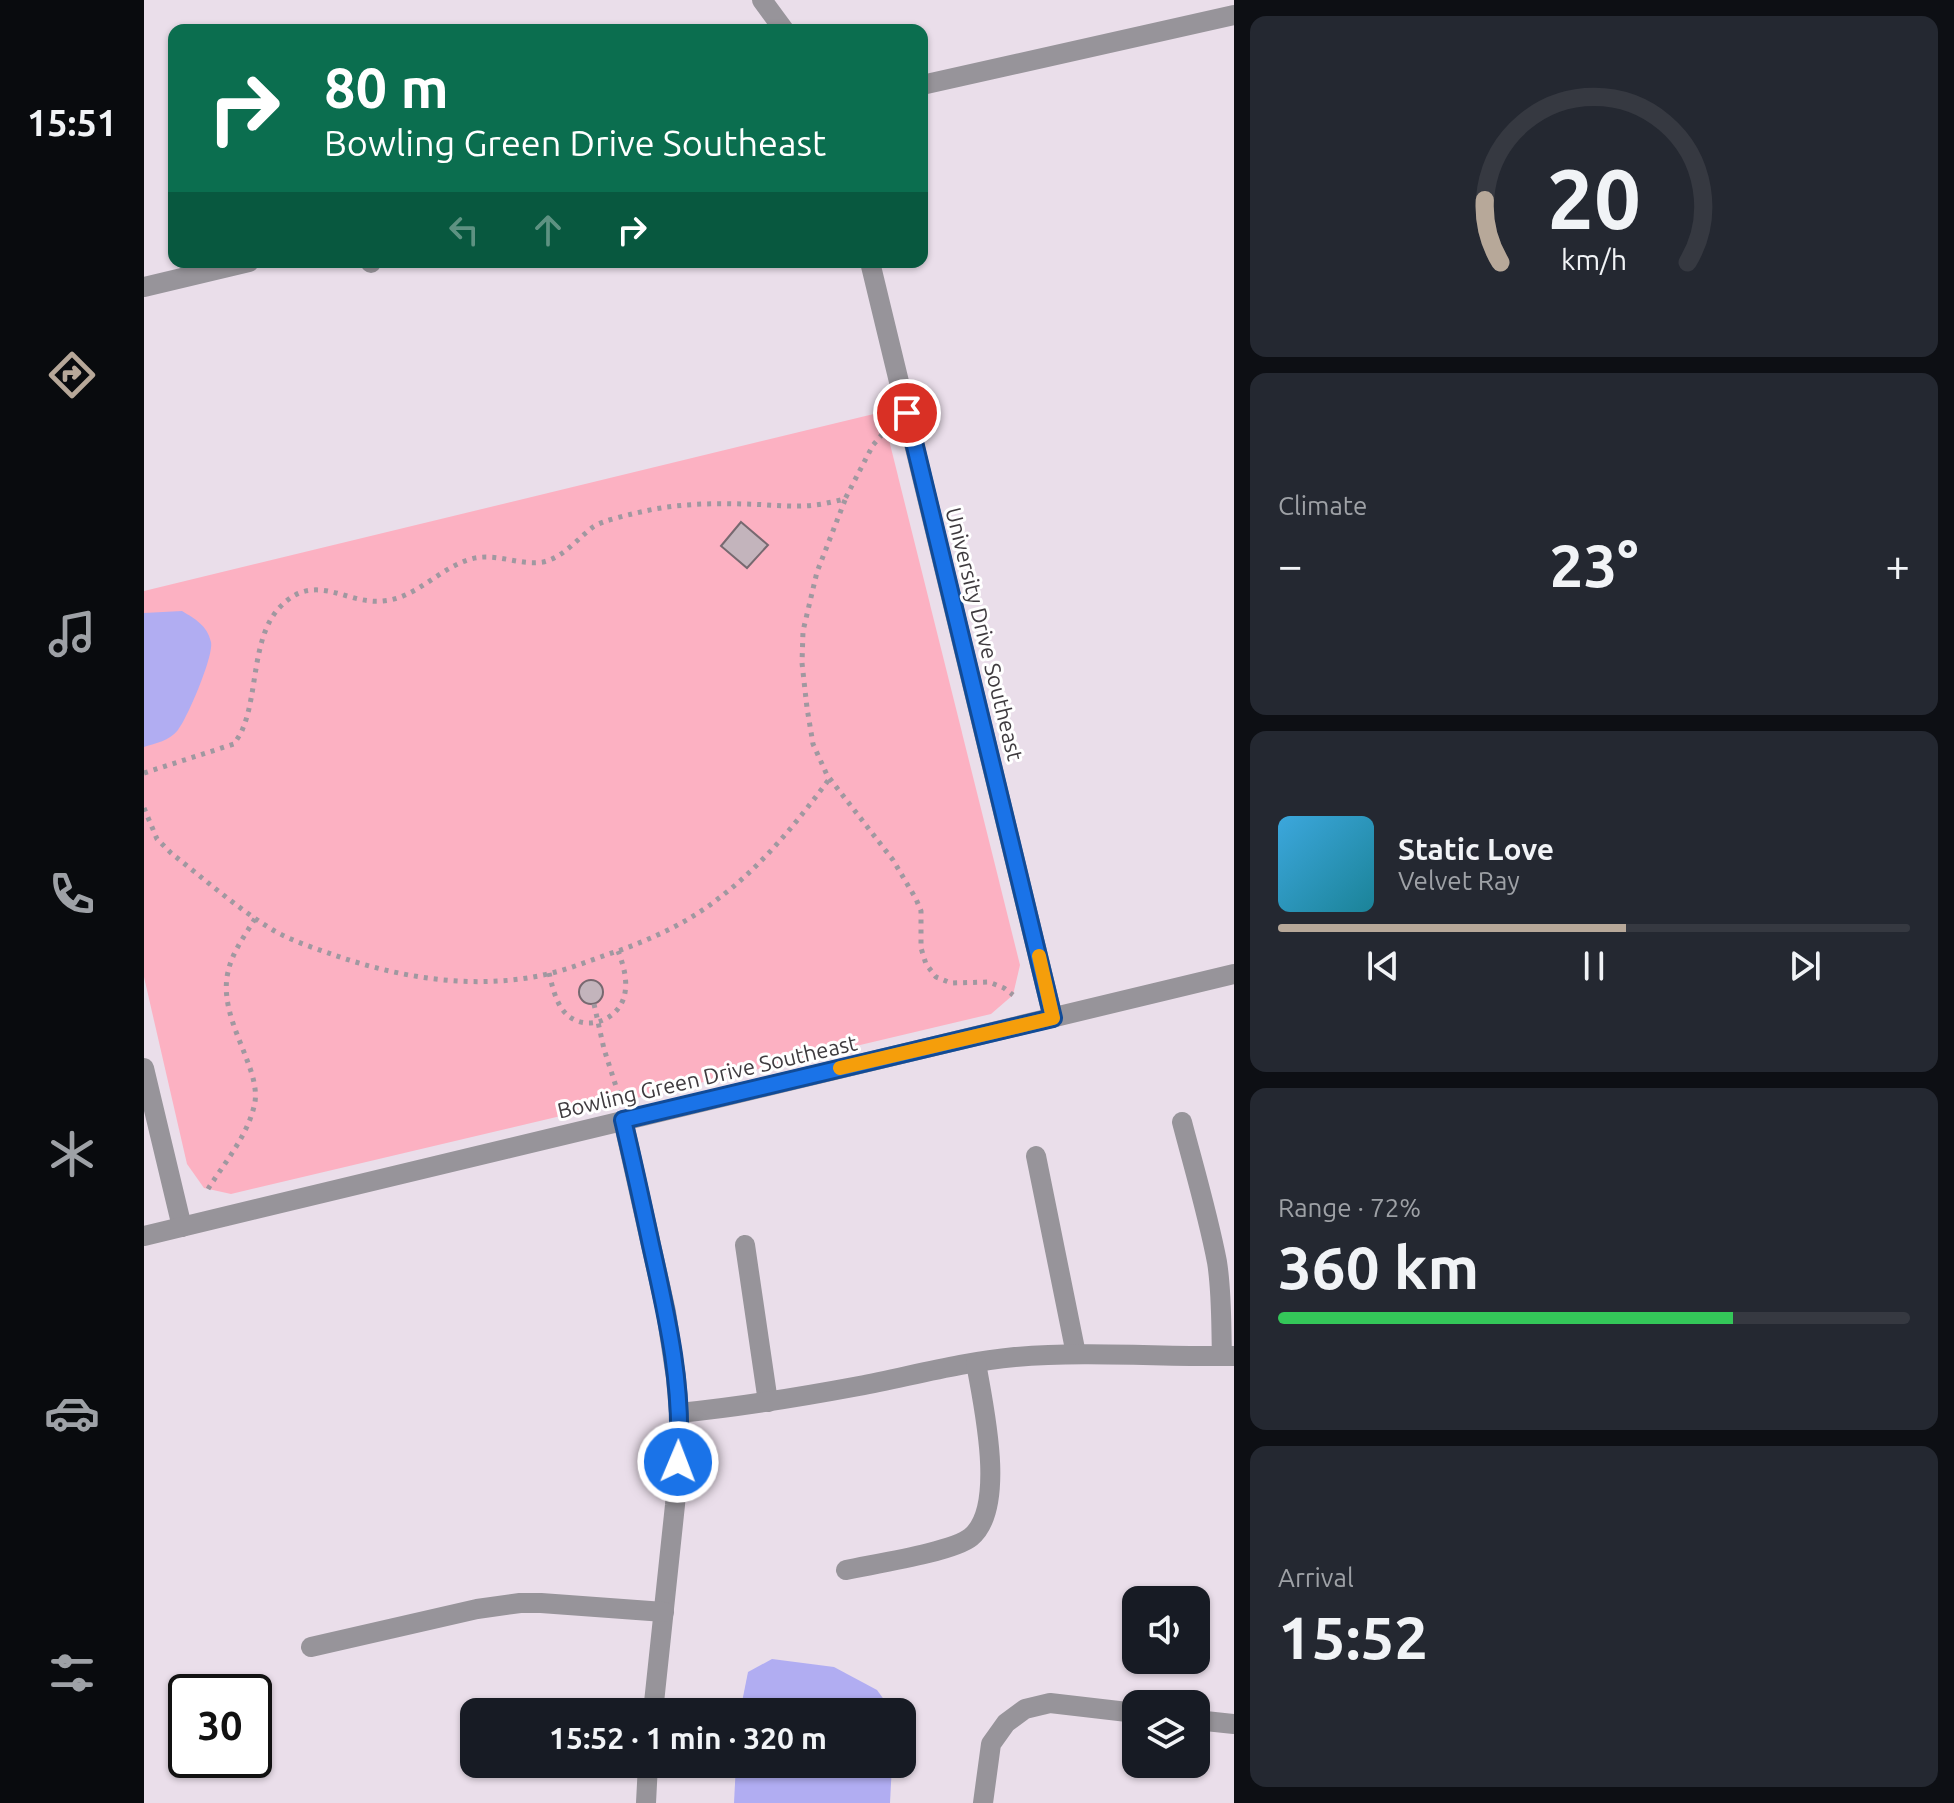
<!DOCTYPE html>
<meta charset="utf-8">
<style>
:root{--surface:#171b24;--page:#242831;--text:#f1f3f6;--muted:#9ea1a6;--line:#363941;--accent:#b7a899}
body{margin:0;font-family:Ubuntu,sans-serif;background:var(--page);color:var(--text);height:100vh;display:flex;flex-direction:column;font-size:30px;white-space:nowrap}
*{box-sizing:border-box;margin:0}
p{font-size:26px;color:var(--muted)}
.icon{flex:none;width:44px;height:44px;fill:none;stroke:currentColor;stroke-width:2;stroke-linecap:round;stroke-linejoin:round}
.map{position:relative;flex:1;overflow:hidden}
.details{display:flex;flex-direction:column;gap:16px;padding:16px;background:#0d0f14;width:720px}
.details>*{flex:none}
.guide{position:absolute;left:24px;top:24px;width:760px;height:244px;border-radius:16px;box-shadow:0 2px 6px #0004;background:#0b6e4f;color:#fff;overflow:hidden}
.controls{position:absolute;left:978px;top:1586px;display:grid;gap:16px}
.controls a{display:grid;place-items:center;width:88px;height:88px;border-radius:16px;background:var(--surface);box-shadow:0 2px 6px #0004;font-size:40px}
.speed{position:absolute;left:24px;top:1674px;display:flex;gap:16px;font-size:40px;font-weight:700;text-align:center}
.speed>*{display:grid;place-content:center;width:104px;height:104px;border-radius:50%;background:var(--surface);box-shadow:0 2px 6px #0004;line-height:1}
.speed .limit{border:4px solid #111;border-radius:12px;background:#fff;color:#111}
.pin{position:absolute;display:grid;place-items:center;width:68px;height:68px;color:#fff;margin:-34px;border:4px solid #fff;border-radius:50%;box-shadow:0 2px 8px #0007}
.me{position:absolute;width:88px;margin:-44px;rotate:1deg;stroke-linejoin:round;filter:drop-shadow(0 0 6px #0008)}
.turn{display:flex;align-items:center;gap:28px;height:168px;padding:0 24px;font-size:36px}
.turn .icon{width:104px;height:104px;stroke-width:2.5}
.turn b{display:block;font-size:56px;line-height:68px}
.lanes{display:flex;align-items:center;height:76px;padding:0 24px;background:#0003;justify-content:center;gap:40px;direction:ltr}
.lanes .off{opacity:.35}
.big{font-size:60px;font-weight:600;line-height:1.1}
.details .tile{flex:1;display:flex;flex-direction:column;justify-content:center;gap:12px;min-width:0;padding:0 28px;border-radius:16px;background:var(--page)}
.details .dial{align-items:center;gap:0}
.dial svg{height:208px;overflow:visible;fill:none;stroke:var(--line);stroke-width:7;stroke-linecap:round;text-anchor:middle}
.dial text{fill:var(--text);stroke:none}
.song{display:flex;align-items:center;gap:24px}
.cover{width:96px;height:96px;border-radius:12px;background:linear-gradient(135deg,hsl(200 70% 55%),hsl(190 70% 35%))}
.played{height:8px;border-radius:4px;background:linear-gradient(90deg,var(--accent) 55%,var(--line) 55%)}
.keys{display:flex;justify-content:space-around;direction:ltr}
.heat{display:flex;justify-content:space-between;align-items:center;font-size:44px;direction:ltr}
.charge{height:12px;border-radius:6px;background:linear-gradient(90deg,#34c759 72%,var(--line) 0)}
.trip{position:absolute;left:316px;top:1698px;width:456px;height:80px;border-radius:16px;background:var(--surface);box-shadow:0 2px 6px #0004;font-weight:600;line-height:80px;text-align:center}
main{display:flex;flex:1;min-height:0}
.menu{display:flex;flex-direction:column;width:144px;justify-content:space-around;align-items:center;background:#090b0e;color:var(--muted)}
.menu .icon{width:56px;height:56px}
.menu .current{color:var(--accent)}
.menu b{font-size:36px;color:var(--text)}
.map>svg:first-child{display:block}
.green{fill:#fcb1c2}
.water{fill:#b1adf2}
.building{fill:#c3b4bc;stroke:#776970;stroke-width:2}
.lines{fill:none;stroke-linecap:round;stroke-linejoin:round}
.path{stroke:#a098a0;stroke-width:5;stroke-dasharray:4 6;stroke-linecap:butt}
.minor{stroke:#97949a;stroke-width:20}
.route-casing{stroke:#114b97;stroke-width:20}
.route{stroke:#1a73e8;stroke-width:14}
.slow{stroke:#f59e0b;stroke-width:14}
.labels{text-anchor:middle;dominant-baseline:central;stroke-width:6;stroke-linejoin:round;paint-order:stroke}
.street-label{font-size:22px;fill:#3f3b3f;stroke:#fff}
</style>
<main>
<nav class="menu">
<b>15:51</b>
<svg class="icon current" aria-label="directions" viewBox="0 0 24 24"><path d="M12 3l9 9-9 9-9-9zM9 14v-3h6M13 9l2 2-2 2"/></svg>
<svg class="icon" aria-label="music" viewBox="0 0 24 24"><path d="M9 18V5l10-2v13"/><circle cx="6" cy="18" r="3"/><circle cx="16" cy="16" r="3"/></svg>
<svg class="icon" aria-label="phone" viewBox="0 0 24 24"><path d="M5 4h4l2 5-3 2q2 4 5 5l2-3 5 2v4C11 20 4 13 5 4z"/></svg>
<svg class="icon" aria-label="climate" viewBox="0 0 24 24"><path d="M12 3v18M4 7l16 10M4 17L20 7"/></svg>
<svg class="icon" aria-label="car" viewBox="0 0 24 24"><path d="M5 17H2v-5l4-1 3-4h7l3 4 3 1v5h-3M9 17h6M6 11h13"/><circle cx="7" cy="17" r="2"/><circle cx="17" cy="17" r="2"/></svg>
<svg class="icon" aria-label="filters" viewBox="0 0 24 24"><path d="M4 7h16M4 17h16"/><circle cx="9" cy="7" r="2"/><circle cx="15" cy="17" r="2"/></svg>
</nav>
<div class="map">
<svg width="1090" height="1803" viewBox="0 0 1090 1803">
<rect width="100%" height="100%" fill="#eadeea"/>
<!-- green -->
<polygon class="green" points="738,412 876,965 869,995 847,1014 87,1194 60,1188 43,1164 0,977 0,591"/>
<!-- water -->
<g class="water">
<path d="M38 611C51 619 63 625 67 642 70 656 43 719 34 730 25 741 12 743 0 747V613Z"/>
<polygon points="628,1659 690,1667 733,1690 749,1712 596,1712 604,1672"/>
<polygon points="592,1764 748,1764 746,1803 590,1803"/>
</g>
<!-- building -->
<g class="building">
<polygon points="597,522 624,545 603,568 577,546"/>
<circle cx="447" cy="992" r="12"/>
</g>
<g class="lines">
<!-- path -->
<g class="path">
<polyline points="701,500 673,572 659,631 658,663 663,708 669,744 683,775 749,860 772,899 777,911 777,948 782,964 792,977 807,983 845,982 860,988 869,995"/>
<path d="M0 773 90 744C93 739 97 734 99 728 114 692 108 636 136 607 171 570 202 605 239 601 273 598 295 568 327 559 352 552 375 566 399 562 420 557 433 539 449 527 459 520 488 514 501 511 533 504 566 503 598 504 623 504 647 508 671 505 681 504 691 501 701 499L729 445 742 430"/>
<path d="M0 808 13 839 27 853C59 878 94 909 129 930 148 941 170 948 190 955 256 978 330 990 399 975 424 970 449 959 474 951 510 938 545 922 575 898 618 866 654 821 686 778"/>
<path d="M405 973C408 985 411 999 418 1009 434 1032 469 1025 479 1000 485 984 480 966 474 951"/>
<polyline points="450,1004 460,1049 476,1099"/>
<path d="M64 1189C81 1162 105 1134 111 1102 113 1088 108 1073 103 1060 93 1033 77 1002 84 972 88 952 102 934 112 917"/>
</g>
<!-- minor -->
<g class="minor">
<polyline points="618,0 640,30"/>
<polyline points="778,85 1090,15"/>
<polyline points="226,262 227,263"/>
<polyline points="726,262 909,1018"/>
<polyline points="0,287 105,262"/>
<polyline points="0,1068 38,1227"/>
<polyline points="479,1120 522,1312 532,1378 535,1413 536,1441 531,1505 509,1712"/>
<path d="M1038 1122C1050 1168 1064 1215 1073 1262 1078 1293 1077 1325 1078 1356"/>
<polyline points="892,1156 932,1354"/>
<polyline points="0,1236 1090,974"/>
<polyline points="601,1245 624,1402"/>
<path d="M535 1413C596 1407 656 1397 715 1386 767 1376 818 1362 871 1357 944 1351 1017 1357 1090 1356"/>
<path d="M702 1570C729 1564 809 1552 827 1537 863 1507 839 1404 832 1363"/>
<polyline points="167,1647 333,1609 376,1603 397,1603 520,1612"/>
<polyline points="1052,1720 1090,1724"/>
<polyline points="502,1803 504,1764"/>
<polyline points="839,1803 847,1744 862,1723 881,1709 906,1703 992,1713"/>
</g>
</g>
<g class="lines">
<!-- route casing -->
<g class="route-casing">
<path id="route" d="M534 1462C540 1389 523 1316 507 1245 498 1203 489 1162 479 1120L909 1018 763 413"/>
</g>
<!-- route -->
<use href="#route" class="route"/>
<!-- slow -->
<polyline class="slow" points="696,1068 909,1018 895,956"/>
</g>
<g class="labels">
<!-- street labels -->
<g class="street-label">
<text transform="translate(841 634) rotate(76)">University Drive Southeast</text>
<text transform="translate(563 1076) rotate(-13)">Bowling Green Drive Southeast</text>
</g>
</g>
</svg>
<div class="controls">
<a><svg class="icon" aria-label="sound" viewBox="0 0 24 24"><path d="M4 9h4l5-4v14l-5-4H4zM17 9q2 3 0 6"/></svg></a>
<a><svg class="icon" aria-label="layers" viewBox="0 0 24 24"><path d="M12 4l9 5-9 5-9-5zM3 14l9 5 9-5"/></svg></a>
</div>
<div class="speed"><div class="limit">30</div></div>
<div class="pin" style="left:763px;top:413px;background:#d93025"><svg class="icon" aria-label="arrive" viewBox="0 0 24 24"><path d="M6 21V4h12l-3 4 3 4H6"/></svg></div>
<svg class="me" style="left:534px;top:1462px" viewBox="-20 -20 40 40"><circle r="17" fill="#1a73e8" stroke="#fff" stroke-width="3"/><path d="M0-11L8 9 0 5-8 9z" fill="#fff"/></svg>
<div class="trip">15:52 · 1 min · 320 m</div>
<div class="guide">
<div class="turn"><svg class="icon" aria-label="right" viewBox="0 0 24 24"><path d="M7 20v-9h11M14 6l5 5-5 5"/></svg><div><b>80 m</b>Bowling Green Drive Southeast</div></div>
<div class="lanes"><svg class="icon off" aria-label="left" viewBox="0 0 24 24"><path d="M17 20v-9H6M10 6l-5 5 5 5"/></svg><svg class="icon off" aria-label="ahead" viewBox="0 0 24 24"><path d="M12 20V5M6 11l6-6 6 6"/></svg><svg class="icon" aria-label="right" viewBox="0 0 24 24"><path d="M7 20v-9h11M14 6l5 5-5 5"/></svg></div>
</div>
</div>
<section class="details">
<div class="tile dial"><svg viewBox="0 0 100 80">
<path d="M14 69A42 42 0 1 1 86 69"/>
<path d="M14 69A42 42 0 0 1 8 45" stroke="#b7a899"/>
<text x="50" y="56" font-size="32" font-weight="700">20</text>
<text x="50" y="72" font-size="11">km/h</text>
</svg></div>
<div class="tile"><p>Climate</p>
<div class="heat"><a>−</a><b class="big">23°</b><a>+</a></div>
</div>
<div class="tile">
<div class="song"><i class="cover"></i><div><b>Static Love</b><p>Velvet Ray</p></div></div>
<div class="played"></div>
<div class="keys"><svg class="icon" aria-label="previous" viewBox="0 0 24 24"><path d="M18 5L8 12l10 7zM5 5v14"/></svg><svg class="icon" aria-label="pause" viewBox="0 0 24 24"><path d="M8 5v14M16 5v14"/></svg><svg class="icon" aria-label="next" viewBox="0 0 24 24"><path d="M6 5l10 7-10 7zM19 5v14"/></svg></div>
</div>
<div class="tile"><p>Range · 72%</p><b class="big">360 km</b><div class="charge"></div></div>
<div class="tile"><p>Arrival</p><b class="big">15:52</b></div>
</section>
</main>
